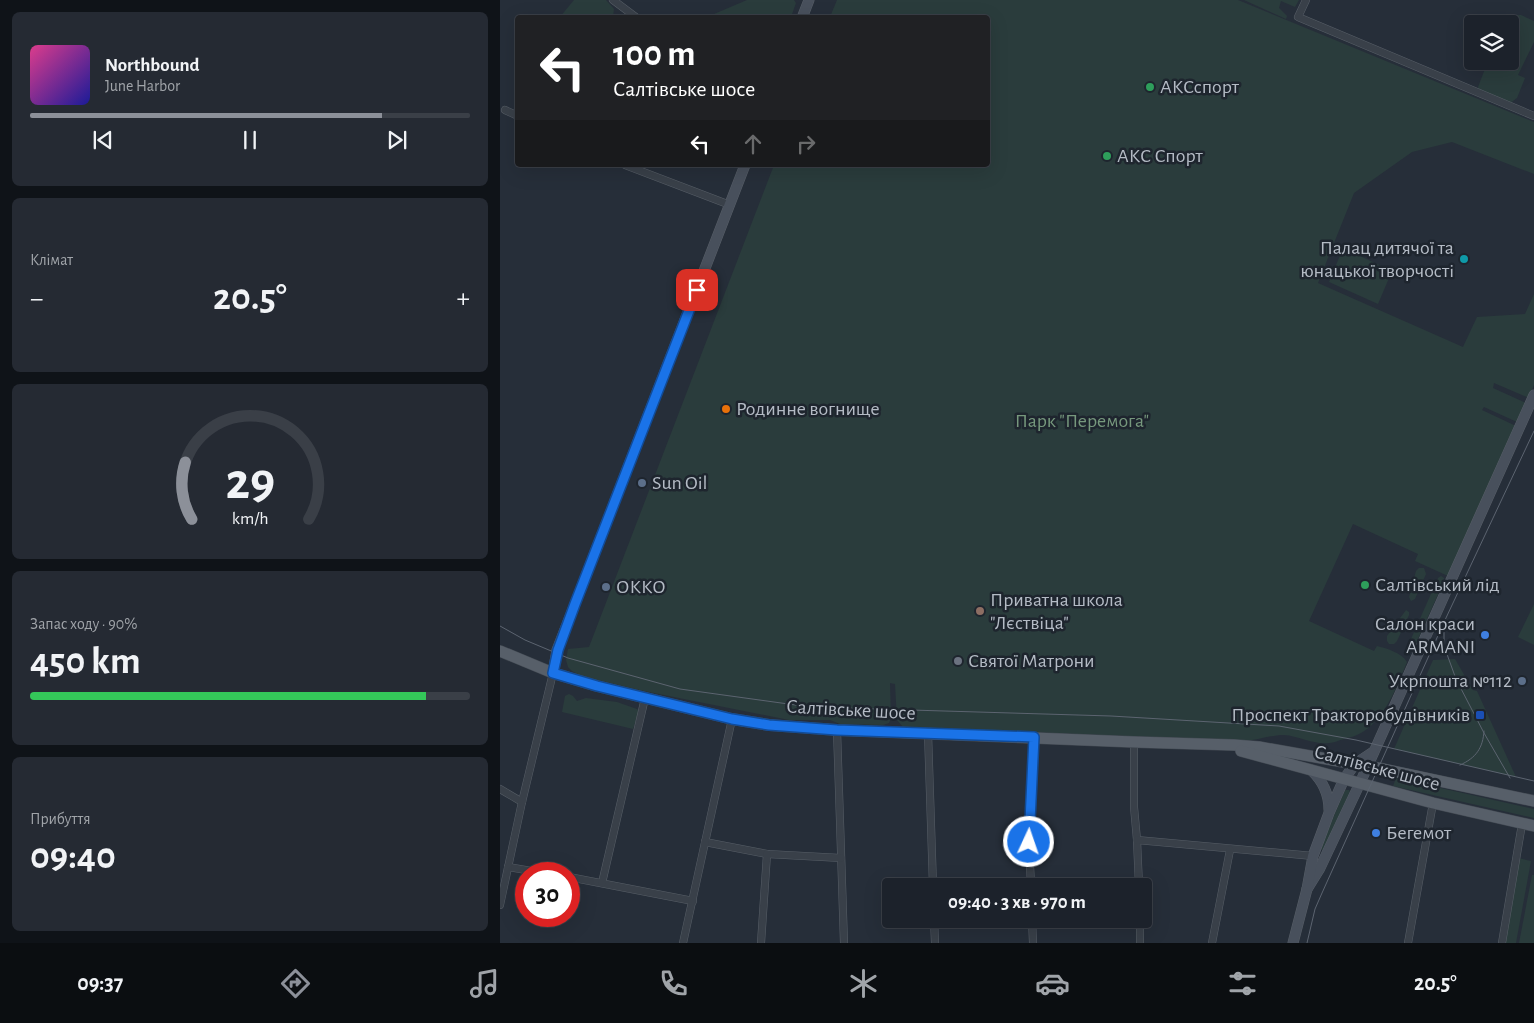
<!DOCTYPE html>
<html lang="uk">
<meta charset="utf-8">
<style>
:root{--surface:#1c222b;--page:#252a33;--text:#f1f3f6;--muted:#a0a4a9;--line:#3a3f47;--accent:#8c9099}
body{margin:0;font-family:"Alegreya Sans",sans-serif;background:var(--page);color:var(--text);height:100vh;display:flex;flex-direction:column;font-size:19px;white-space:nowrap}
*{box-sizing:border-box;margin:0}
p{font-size:16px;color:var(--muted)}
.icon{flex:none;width:28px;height:28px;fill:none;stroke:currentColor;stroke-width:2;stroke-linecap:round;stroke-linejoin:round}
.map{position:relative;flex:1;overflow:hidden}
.details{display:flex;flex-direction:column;gap:12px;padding:12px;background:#0f1318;width:500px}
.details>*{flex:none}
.banner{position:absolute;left:15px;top:15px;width:475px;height:152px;border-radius:5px;box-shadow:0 5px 20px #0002,0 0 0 1px var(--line);background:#202124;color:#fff;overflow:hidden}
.buttons{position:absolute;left:964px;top:15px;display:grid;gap:10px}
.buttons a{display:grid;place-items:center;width:55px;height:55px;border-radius:5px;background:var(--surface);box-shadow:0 5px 20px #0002,0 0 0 1px var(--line);font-size:25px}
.speed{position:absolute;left:15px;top:862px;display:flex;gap:10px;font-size:25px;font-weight:700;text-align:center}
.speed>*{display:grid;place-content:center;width:65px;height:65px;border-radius:50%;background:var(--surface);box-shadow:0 5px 20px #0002,0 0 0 1px var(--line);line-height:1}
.speed .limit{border:8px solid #d22;background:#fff;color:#111}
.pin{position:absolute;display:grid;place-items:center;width:42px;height:42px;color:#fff;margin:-21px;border-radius:10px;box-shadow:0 2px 8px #0006}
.me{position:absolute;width:55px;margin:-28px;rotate:3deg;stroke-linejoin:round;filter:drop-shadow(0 0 4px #0008)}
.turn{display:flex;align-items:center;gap:18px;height:105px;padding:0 15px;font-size:22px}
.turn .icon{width:65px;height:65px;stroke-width:2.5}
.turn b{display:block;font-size:35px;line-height:42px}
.lanes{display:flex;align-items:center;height:48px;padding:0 15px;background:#0003;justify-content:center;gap:25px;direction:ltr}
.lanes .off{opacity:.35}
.big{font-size:38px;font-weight:700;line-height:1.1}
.details .widget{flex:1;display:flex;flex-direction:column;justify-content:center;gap:8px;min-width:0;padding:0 18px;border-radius:8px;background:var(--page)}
.details .dial{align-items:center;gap:0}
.dial svg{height:130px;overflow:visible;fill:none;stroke:var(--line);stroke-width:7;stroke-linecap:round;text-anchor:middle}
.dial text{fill:var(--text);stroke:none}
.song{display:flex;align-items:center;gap:15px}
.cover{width:60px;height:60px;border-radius:8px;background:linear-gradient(135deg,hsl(330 70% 55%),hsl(240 70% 35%))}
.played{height:5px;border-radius:2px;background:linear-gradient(90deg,var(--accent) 80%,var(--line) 80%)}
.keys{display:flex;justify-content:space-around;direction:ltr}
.heat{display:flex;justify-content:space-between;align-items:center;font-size:28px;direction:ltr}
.charge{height:8px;border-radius:4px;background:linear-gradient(90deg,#34c759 90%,var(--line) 0)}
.trip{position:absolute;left:382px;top:878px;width:270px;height:50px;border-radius:5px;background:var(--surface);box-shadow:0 5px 20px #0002,0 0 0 1px var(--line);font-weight:700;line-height:50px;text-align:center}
.menu{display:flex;height:80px;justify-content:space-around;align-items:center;background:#0b0e11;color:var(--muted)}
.menu .icon{width:35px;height:35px}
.menu .selected{color:var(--accent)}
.menu b{font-size:22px;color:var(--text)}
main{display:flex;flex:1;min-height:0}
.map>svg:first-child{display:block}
.green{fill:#2a3c3c}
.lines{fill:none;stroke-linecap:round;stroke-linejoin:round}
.street-casing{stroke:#575e67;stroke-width:8}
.secondary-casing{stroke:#575e67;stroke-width:11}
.primary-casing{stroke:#424952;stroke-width:12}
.street{stroke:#394049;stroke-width:7}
.secondary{stroke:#48505c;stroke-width:10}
.primary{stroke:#575f69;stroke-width:11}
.tram{stroke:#5c6470;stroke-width:1}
.route-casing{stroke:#114b97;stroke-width:12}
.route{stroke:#1a73e8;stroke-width:9}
.leisure-dot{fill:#2e9e5b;stroke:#1e252e;stroke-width:2}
.culture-dot{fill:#0f9aa8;stroke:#1e252e;stroke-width:2}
.food-dot{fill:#e8710a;stroke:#1e252e;stroke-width:2}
.service-dot{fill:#5c6f8a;stroke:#1e252e;stroke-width:2}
.education-dot{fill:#8d6e63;stroke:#1e252e;stroke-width:2}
.shop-dot{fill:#3f7fe0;stroke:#1e252e;stroke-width:2}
.worship-dot{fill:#6b7280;stroke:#1e252e;stroke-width:2}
.transit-dot{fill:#1a4fb4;stroke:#1e252e;stroke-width:2}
.labels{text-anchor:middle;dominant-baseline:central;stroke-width:5;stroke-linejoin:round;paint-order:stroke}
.poi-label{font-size:20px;fill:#b4bbc5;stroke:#1e252e;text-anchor:start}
.park-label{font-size:20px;fill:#76987d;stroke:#1e252e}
.street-label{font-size:20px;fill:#b4bbc5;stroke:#1e252e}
</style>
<main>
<section class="details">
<div class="widget">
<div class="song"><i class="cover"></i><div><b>Northbound</b><p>June Harbor</p></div></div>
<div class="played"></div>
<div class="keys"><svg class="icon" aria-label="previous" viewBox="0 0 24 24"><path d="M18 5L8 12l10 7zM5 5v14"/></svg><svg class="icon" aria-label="pause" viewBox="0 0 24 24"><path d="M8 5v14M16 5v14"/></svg><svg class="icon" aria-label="next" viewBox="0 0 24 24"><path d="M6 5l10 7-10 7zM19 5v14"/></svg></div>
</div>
<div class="widget"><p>Клімат</p>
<div class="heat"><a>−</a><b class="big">20.5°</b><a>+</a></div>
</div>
<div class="widget dial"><svg viewBox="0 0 100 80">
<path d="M14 69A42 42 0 1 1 86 69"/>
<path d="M14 69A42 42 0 0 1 10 34" stroke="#8c9099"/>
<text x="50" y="56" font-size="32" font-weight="700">29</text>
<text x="50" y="72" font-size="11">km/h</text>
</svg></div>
<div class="widget"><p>Запас ходу · 90%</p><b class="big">450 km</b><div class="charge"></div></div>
<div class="widget"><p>Прибуття</p><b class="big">09:40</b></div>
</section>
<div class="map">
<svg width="1034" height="943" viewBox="0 0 1034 943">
<rect width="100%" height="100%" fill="#262e39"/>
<!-- green -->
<g class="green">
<polygon points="74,0 106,0 114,9 113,17 60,17"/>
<polygon points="247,0 294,0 296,3 291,17 207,17"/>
<path d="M337 0H738L1034 122V174L952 142 912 152 854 193 818 283 963 347 977 317 1025 314 1034 294V385L1029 398 994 383 993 388 1026 403 1017 422 984 407 982 410 1016 426 948 576 915 561 918 554 853 524 809 621 874 651 877 646C886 648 902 653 907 662 897 686 884 722 859 734 854 737 849 737 844 739 839 740 834 743 829 743 814 745 799 736 784 735 770 735 759 740 746 741L403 727 397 720 395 684 390 683 391 718 389 723 383 725 340 724 330 720H289L139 690 81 676 72 671 68 667 66 660 68 649 89 647 274 165H488V18L330 17Z"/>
<polygon points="744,0 799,0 795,7 781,1 779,8 787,16 786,19"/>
<polygon points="1017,15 1021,15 1034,21 1034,42 1018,75 1025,78 1017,98 1009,104 979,91 978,87 988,61 1010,61 1010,24 1006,24 1010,17"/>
<polygon points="843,248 892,271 878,304 829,282"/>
<polygon points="919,568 924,568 926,574 915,599 911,601 909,597 916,571"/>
<polygon points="941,576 944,578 944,581 913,650 908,652 907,648 938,578"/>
<polygon points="1034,604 1034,645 1018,637"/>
<polygon points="906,610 909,612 909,615 897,641 894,644 889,644 887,641 887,636"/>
<polygon points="955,659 973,690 977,691 1016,777 894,749 933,660"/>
<polygon points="69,694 73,696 77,701 86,698 117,702 137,709 139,711 133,729 62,712 65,696"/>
<polygon points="896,778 1034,809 1034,818 893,786"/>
<polygon points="845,790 849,790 850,792 823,850 820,849"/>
<polygon points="1018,858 1031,861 1016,943 1004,943"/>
<polygon points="1032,875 1034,875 1034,943 1019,943"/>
</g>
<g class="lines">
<!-- street casing -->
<g class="street-casing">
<g id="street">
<polyline points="113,0 137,18"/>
<polyline points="806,0 798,17 1034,116"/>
<polyline points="5,110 18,116"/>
<polyline points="125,165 230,205"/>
<polyline points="337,730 344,943"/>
<polyline points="428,733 433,886"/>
<polyline points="634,742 634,807 637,840 639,886"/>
<polyline points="0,789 22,802"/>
<polyline points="637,840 813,856"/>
<polyline points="205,842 267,854 341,858"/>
<polyline points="8,867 49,874"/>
<polyline points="69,877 193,901"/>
<polyline points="102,883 145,698"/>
<polyline points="531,886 529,842 534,737"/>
<polyline points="0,905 22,802 53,673"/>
<polyline points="434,919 435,943"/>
<polyline points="532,919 533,943"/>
<polyline points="640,919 640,943"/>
<polyline points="183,943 232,719"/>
<polyline points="261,943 267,854"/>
<polyline points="712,943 730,850"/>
<polyline points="908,943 933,803"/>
<polyline points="1002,943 1022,824"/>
</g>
</g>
<!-- secondary casing -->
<g class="secondary-casing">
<g id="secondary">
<polyline points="302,18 309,0"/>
<polyline points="53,673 57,650 75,604 245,165"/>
<path d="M811 770C823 781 829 793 829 810"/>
<polyline points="807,889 820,868 860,783 1034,395"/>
<polyline points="793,943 807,889 813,856 829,813 844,779 855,764 873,752"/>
</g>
</g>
<!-- primary casing -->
<g class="primary-casing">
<g id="primary">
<polyline points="0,651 53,673 97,686 232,719 269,725 337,730 634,742 734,745 759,747 883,769 1034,801"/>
<polyline points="741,751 933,803 1034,826"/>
</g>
</g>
<!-- street -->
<use href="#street" class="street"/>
<!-- secondary -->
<use href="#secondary" class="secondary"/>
<!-- primary -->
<use href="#primary" class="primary"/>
<!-- tram -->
<g class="tram">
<polyline points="0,626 25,640 68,658 180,689 310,707 611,716 779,726 856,740 1034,781"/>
<polyline points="944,629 944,646 956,679 984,733 1010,778"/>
<path d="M960 765C976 758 983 748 984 731"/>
<polyline points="807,943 815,909 822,893 945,620 1034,431"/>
</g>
</g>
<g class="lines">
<!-- route casing -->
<g class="route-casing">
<polyline id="route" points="197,290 75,604 58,650 53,673 97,686 232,719 269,725 337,730 534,737 529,842"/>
</g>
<!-- route -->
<use href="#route" class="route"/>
</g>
<!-- markers -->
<g class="leisure-dot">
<circle cx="650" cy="87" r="5"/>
<circle cx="607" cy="156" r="5"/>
<circle cx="865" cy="585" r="5"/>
</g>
<circle class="culture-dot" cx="964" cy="259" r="5"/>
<circle class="food-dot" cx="226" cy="409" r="5"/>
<g class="service-dot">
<circle cx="142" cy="483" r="5"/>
<circle cx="106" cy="587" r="5"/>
<circle cx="1022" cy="681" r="5"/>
</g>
<circle class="education-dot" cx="480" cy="611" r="5"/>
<g class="shop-dot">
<circle cx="985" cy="635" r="5"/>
<circle cx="876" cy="833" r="5"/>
</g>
<circle class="worship-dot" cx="458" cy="661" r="5"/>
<rect class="transit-dot" x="975" y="710" width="10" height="10" rx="2.5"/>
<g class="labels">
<!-- poi labels -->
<g class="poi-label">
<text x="660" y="87">АКСспорт</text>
<text x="617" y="156">АКС Спорт</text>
<text x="954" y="248" text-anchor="end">Палац дитячої та<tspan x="954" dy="23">юнацької творчості</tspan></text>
<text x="236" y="409">Родинне вогнище</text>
<text x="152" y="483">Sun Oil</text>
<text x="875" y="585">Салтівський лід</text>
<text x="116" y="587">ОККО</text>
<text x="490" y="600">Приватна школа<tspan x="490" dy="23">"Лєствіца"</tspan></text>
<text x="975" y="624" text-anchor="end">Салон краси<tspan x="975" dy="23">ARMANI</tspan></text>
<text x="468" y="661">Святої Матрони</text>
<text x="1012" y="681" text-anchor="end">Укрпошта №112</text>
<text x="970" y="715" text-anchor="end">Проспект Тракторобудівників</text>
<text x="886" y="833">Бегемот</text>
</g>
<!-- park labels -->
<g class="park-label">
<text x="582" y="421">Парк "Перемога"</text>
</g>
<!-- street labels -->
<g class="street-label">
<text transform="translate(351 710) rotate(3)">Салтівське шосе</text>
<text transform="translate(877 768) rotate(15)">Салтівське шосе</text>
</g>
</g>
</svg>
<div class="buttons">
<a><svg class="icon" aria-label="layers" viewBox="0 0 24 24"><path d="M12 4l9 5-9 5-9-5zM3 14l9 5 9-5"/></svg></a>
</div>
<div class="speed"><div class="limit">30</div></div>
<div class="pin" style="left:197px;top:290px;background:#d93025"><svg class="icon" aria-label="arrive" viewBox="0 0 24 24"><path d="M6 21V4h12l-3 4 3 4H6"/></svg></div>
<svg class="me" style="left:529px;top:842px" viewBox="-20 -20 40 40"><circle r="17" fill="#1a73e8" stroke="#fff" stroke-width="3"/><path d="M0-11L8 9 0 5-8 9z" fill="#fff"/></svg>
<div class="trip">09:40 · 3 хв · 970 m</div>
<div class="banner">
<div class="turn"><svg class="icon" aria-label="left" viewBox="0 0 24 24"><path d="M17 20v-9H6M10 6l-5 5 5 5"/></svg><div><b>100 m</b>Салтівське шосе</div></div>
<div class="lanes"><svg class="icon" aria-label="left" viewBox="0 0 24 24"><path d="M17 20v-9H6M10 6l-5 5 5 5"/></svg><svg class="icon off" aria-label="ahead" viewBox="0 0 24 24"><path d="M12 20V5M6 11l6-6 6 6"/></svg><svg class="icon off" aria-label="right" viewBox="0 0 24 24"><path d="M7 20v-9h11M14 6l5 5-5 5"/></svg></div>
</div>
</div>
</main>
<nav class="menu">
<b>09:37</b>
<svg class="icon selected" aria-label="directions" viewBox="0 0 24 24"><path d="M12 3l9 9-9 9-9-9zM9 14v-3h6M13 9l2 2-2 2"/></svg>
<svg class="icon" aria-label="music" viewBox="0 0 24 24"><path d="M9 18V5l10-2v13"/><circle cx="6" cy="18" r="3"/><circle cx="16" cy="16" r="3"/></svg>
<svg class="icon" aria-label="phone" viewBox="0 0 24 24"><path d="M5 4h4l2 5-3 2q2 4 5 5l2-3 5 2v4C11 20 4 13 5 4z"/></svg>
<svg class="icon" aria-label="climate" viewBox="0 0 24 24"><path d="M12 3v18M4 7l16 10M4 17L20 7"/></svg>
<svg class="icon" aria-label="car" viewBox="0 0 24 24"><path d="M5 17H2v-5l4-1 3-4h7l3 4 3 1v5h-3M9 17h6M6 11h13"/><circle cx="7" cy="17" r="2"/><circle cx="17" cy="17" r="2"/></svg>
<svg class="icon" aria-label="filters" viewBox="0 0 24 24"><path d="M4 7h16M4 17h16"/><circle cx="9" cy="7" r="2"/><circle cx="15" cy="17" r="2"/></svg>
<b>20.5°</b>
</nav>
